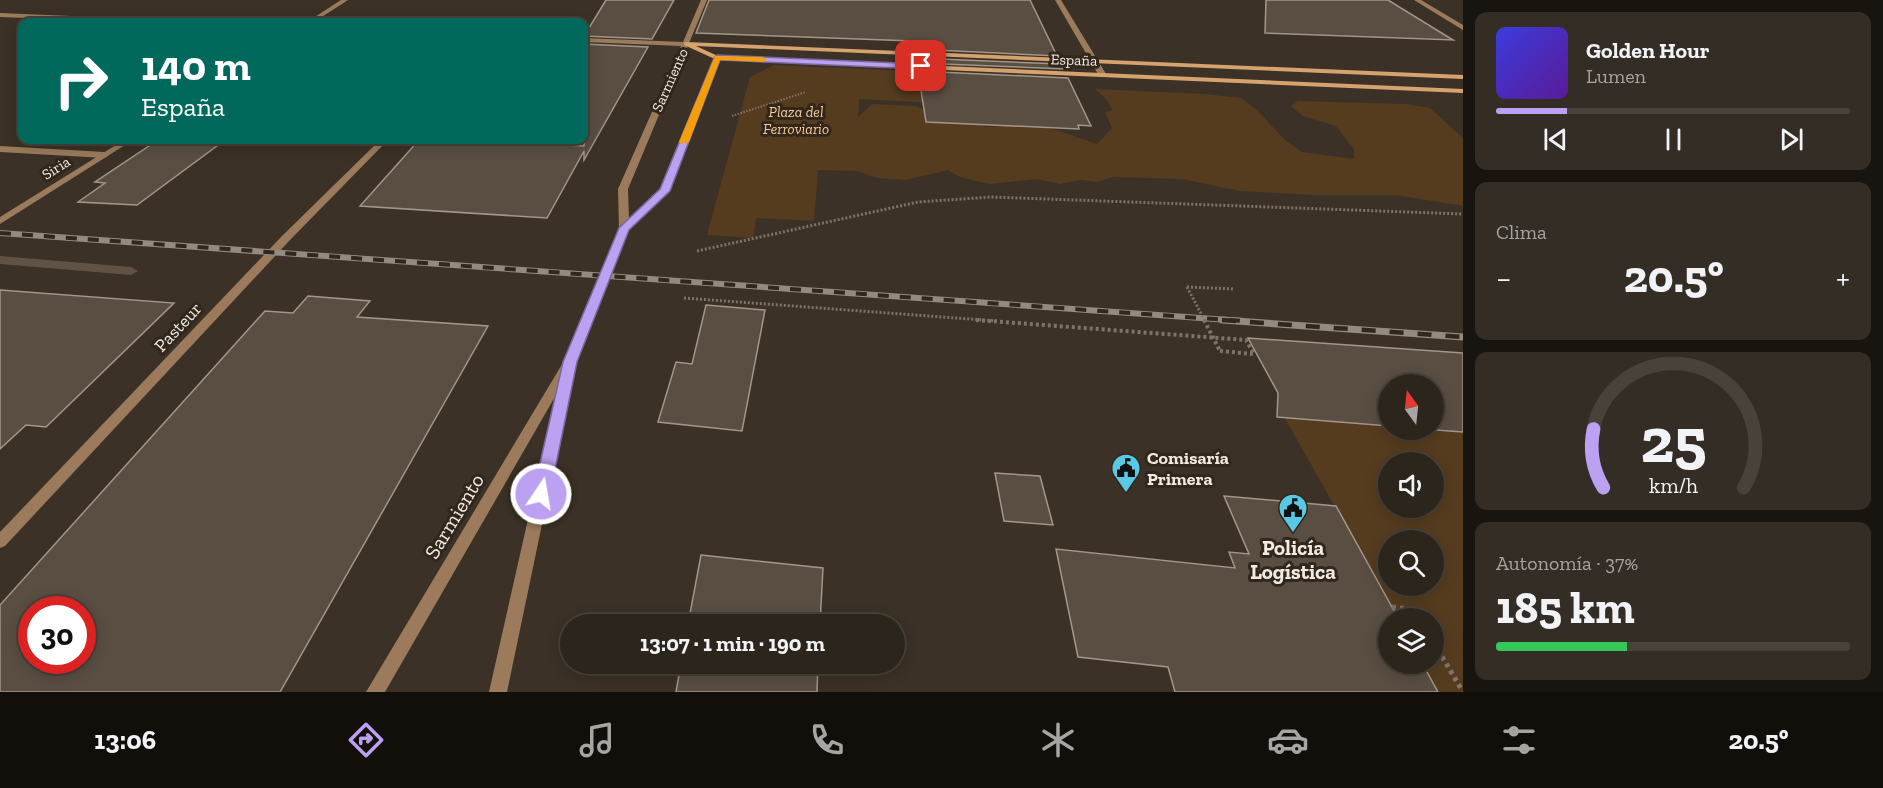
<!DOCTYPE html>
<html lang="es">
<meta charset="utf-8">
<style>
:root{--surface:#2c251c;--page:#342d25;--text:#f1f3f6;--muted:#a6a5a3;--line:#48423b;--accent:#bca0f2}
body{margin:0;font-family:"Zilla Slab",serif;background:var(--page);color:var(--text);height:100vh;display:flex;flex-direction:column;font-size:22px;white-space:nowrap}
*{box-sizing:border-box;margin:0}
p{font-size:20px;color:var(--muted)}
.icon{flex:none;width:33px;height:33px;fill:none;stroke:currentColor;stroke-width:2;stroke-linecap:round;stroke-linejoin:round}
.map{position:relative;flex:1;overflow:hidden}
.side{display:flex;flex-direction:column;gap:12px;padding:12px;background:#18140f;width:420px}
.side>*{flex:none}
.guide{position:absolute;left:18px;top:18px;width:570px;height:126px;border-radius:12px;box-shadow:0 3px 15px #0003,0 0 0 2px var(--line);background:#00695c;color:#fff;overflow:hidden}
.needle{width:39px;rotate:345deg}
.controls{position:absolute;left:1378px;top:374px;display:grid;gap:12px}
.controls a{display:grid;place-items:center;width:66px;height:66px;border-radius:50%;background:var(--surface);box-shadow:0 3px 15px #0003,0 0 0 2px var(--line);font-size:30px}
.speed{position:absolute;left:18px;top:596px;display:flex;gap:12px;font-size:30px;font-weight:700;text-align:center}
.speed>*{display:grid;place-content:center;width:78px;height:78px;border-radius:50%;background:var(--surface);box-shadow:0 3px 15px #0003,0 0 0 2px var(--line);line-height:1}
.speed .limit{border:9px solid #d22;background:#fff;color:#111}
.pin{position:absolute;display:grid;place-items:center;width:51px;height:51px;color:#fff;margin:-26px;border-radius:12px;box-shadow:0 3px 9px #0006}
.me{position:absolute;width:66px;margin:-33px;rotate:12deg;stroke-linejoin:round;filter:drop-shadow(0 0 4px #0008)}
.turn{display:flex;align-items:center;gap:21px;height:126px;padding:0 24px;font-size:27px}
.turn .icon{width:78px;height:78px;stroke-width:2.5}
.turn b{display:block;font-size:42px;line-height:51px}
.big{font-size:45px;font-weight:700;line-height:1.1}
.side .card{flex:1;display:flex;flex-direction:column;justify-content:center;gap:9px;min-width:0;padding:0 21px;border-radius:12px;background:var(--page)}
.side .dial{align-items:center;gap:0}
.dial svg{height:156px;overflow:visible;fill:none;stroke:var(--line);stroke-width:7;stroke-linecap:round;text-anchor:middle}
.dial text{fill:var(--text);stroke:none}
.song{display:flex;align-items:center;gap:18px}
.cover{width:72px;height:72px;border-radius:9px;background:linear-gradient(135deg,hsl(240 70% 55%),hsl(270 70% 35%))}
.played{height:6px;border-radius:3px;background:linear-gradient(90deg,var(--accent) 20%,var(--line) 20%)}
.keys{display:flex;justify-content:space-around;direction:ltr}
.heat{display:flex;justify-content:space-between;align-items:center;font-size:33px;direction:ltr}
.charge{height:9px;border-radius:4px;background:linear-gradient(90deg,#34c759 37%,var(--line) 0)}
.trip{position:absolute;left:560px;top:614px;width:345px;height:60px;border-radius:30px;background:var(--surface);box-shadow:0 3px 15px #0003,0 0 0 2px var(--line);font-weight:700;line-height:60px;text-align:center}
.dock{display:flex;height:96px;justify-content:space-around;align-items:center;background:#120f0b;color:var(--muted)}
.dock .icon{width:42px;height:42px}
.dock .on{color:var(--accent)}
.dock b{font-size:27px;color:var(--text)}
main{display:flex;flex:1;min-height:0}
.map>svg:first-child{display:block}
.green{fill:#563c1f;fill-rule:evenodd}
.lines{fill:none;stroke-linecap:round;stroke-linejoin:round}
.stream{fill:#615244;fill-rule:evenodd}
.building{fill:#5a4e43;stroke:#a39689;stroke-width:1.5;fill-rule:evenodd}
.path-far3{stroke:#7d746a;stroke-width:2;stroke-dasharray:1.5 1.5;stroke-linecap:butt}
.path-far2{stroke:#7d746a;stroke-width:3;stroke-dasharray:2 2;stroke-linecap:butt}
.path-far1{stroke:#7d746a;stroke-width:4;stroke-dasharray:3 3;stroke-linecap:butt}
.path{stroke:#7d746a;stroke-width:5;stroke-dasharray:4 4;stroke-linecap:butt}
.lane{fill:#9b7b5b;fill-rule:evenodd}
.street{fill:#9b7b5b;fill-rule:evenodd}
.secondary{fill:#d6a36f;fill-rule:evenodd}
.rail-far1-casing{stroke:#938a81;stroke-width:6}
.rail-casing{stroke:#938a81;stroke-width:7}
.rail-far1{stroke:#31271c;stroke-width:4;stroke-dasharray:11;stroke-linecap:butt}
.rail{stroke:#31271c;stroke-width:4.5;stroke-dasharray:14;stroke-linecap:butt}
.path-bridge-far1{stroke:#7d746a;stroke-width:3;stroke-dasharray:2 2;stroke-linecap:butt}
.path-bridge{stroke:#7d746a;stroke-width:4;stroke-dasharray:3 3;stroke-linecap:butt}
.route{fill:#bca0f2;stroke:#7a689d;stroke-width:1.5}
.slow{fill:#f59e0b}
.labels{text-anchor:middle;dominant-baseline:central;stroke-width:6;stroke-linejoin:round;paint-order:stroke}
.far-street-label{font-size:15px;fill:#f2ebe4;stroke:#31271c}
.far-park-label{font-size:15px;font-style:italic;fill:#f9c998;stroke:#31271c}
.street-label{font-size:18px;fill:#f2ebe4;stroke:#31271c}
.poi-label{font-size:18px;font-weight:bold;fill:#f2ebe4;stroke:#31271c;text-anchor:start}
.near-street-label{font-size:21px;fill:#f2ebe4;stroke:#31271c}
.near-poi-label{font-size:21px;font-weight:bold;fill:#f2ebe4;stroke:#31271c}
</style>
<main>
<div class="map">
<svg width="1463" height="692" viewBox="0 0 1463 692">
<rect width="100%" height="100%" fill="#3b3126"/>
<!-- green -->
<g class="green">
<polygon points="774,65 1016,76 1032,108 859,99 858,117 872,104 915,106 930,112 961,106 985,127 1029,125 1056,130 1097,144 1112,128 1105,112 1113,110 1107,100 1095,89 1205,94 1241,98 1256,109 1285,140 1302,152 1354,159 1354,149 1336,126 1303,116 1291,106 1298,101 1406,104 1430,108 1463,138 1463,206 1396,195 1313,195 1240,191 1182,179 1112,177 1098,182 1081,180 1060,184 1037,179 989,184 960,177 948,170 906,180 877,178 857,171 818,170 814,221 756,218 753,238 707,235 750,77"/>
<path d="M1278 406 1351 423 1389 426V429L1463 432V692H1438L1422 663H1434V618H1398ZM1389 462H1434V507H1389ZM1389 540H1434V585H1389Z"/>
</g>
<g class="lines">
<!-- stream -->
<polygon class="stream" points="0,256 131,267 138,271 131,275 0,264"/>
</g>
<!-- building -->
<g class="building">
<polygon points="606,0 674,0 652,39 584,36"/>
<polygon points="709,0 1030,0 1057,56 914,49 913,41 696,33"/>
<polygon points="1266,0 1388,0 1453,40 1265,33"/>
<polygon points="584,44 648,47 584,160 584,151 547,218 360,206 419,140 474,140 584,146"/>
<polygon points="916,58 1061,64 1064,69 917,63"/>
<polygon points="918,71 1068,78 1091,126 1078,125 1079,129 926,122"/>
<polygon points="158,140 225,140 137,205 78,202 105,183 95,182"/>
<polygon points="0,290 174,303 46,427 26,425 0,449"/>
<path d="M308 296 370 301 357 317 488 326 280 692H0V605L265 311 293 313ZM32 609H82V660H32Z"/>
<polygon points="706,305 765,310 742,431 658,422 676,362 692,364"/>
<polygon points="1248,338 1463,353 1463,432 1422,429 1434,429 1434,384 1389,384 1389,426 1277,417 1278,393"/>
<polygon points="995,473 1040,476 1053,525 1004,521"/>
<polygon points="1224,496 1336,506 1398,618 1389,618 1389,663 1422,663 1438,692 1175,692 1168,667 1078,657 1056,549 1235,568 1229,552 1249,554"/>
<polygon points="701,555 823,568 820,624 688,624"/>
<polygon points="681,663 818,663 817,692 676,692"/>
</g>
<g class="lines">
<!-- path-far3 -->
<polyline class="path-far3" points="732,116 806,92"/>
<!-- path-far2 -->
<g class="path-far2">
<polyline points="697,251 918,202 991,197 1463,214"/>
<polyline points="1187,287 1234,289"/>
<polyline points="684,298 997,321"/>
</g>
<!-- path-far1 -->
<g class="path-far1">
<polyline points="976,320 1246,340 1254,354"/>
<polyline points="1220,351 1253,354"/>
</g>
<!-- path -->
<g class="path">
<polyline points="1392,607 1415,610 1420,618"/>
<polyline points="1434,643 1463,692"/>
</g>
<!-- lane -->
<polygon class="lane" points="0,146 105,152 109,155 105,158 0,152"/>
<!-- street -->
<g class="street">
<polygon points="341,0 348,0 314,22 307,22"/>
<polygon points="701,0 707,0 628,189 629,219 661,190 714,58 717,56 720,58 670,191 628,229 572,368 574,371 507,692 489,692 556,395 385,692 366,692 564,361 619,228 618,189 681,46 584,42 584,38 683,42"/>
<polygon points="1055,0 1061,0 1106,74 1105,76 1098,74"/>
<polygon points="1414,0 1421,0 1463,25 1463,30"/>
<polygon points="0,13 168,20 171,22 135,22 0,17"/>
<polygon points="124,140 133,140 0,224 0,217"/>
<polygon points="380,140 388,140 290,240 5,546 0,548 0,532 282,236"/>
</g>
<!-- secondary -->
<polygon class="secondary" points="686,42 1463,75 1463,79 696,46 718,56 1463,89 1463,93 717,60 684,45 684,43"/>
<!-- rail-far1 casing -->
<g class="rail-far1-casing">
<polyline id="rail-far1" points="0,233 1243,321"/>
</g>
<!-- rail casing -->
<g class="rail-casing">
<polyline id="rail" points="1222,320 1463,337"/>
</g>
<!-- rail-far1 -->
<use href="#rail-far1" class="rail-far1"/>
<!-- rail -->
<use href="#rail" class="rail"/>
<!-- path-bridge-far1 -->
<polyline class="path-bridge-far1" points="1187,287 1205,321"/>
<!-- path-bridge -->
<polyline class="path-bridge" points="1204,320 1220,351"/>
</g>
<!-- route -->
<polygon class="route" points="717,55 921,64 925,66 921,69 720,60 670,191 629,230 577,362 550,494 547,498 541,500 535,498 533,494 563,362 619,228 660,189 714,58"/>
<!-- slow -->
<polygon class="slow" points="715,56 763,57 767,60 763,62 720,60 689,142 681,144 679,142"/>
<!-- icons -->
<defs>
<g id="civic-pin" transform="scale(1.5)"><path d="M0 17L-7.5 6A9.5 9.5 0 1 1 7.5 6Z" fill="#59c8e4" stroke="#31271c"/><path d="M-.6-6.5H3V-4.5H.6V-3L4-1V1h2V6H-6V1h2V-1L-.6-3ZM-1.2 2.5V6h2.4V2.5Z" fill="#111"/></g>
</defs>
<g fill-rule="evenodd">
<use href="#civic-pin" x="1126" y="468"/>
<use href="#civic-pin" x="1293" y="508"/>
</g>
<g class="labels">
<!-- far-street labels -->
<g class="far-street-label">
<text transform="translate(1074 60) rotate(2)">España</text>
<text transform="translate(670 80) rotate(-66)">Sarmiento</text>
<text transform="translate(56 168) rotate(-32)">Siria</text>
</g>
<!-- far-park labels -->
<g class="far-park-label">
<text x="796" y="112">Plaza del<tspan x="796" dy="17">Ferroviario</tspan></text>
</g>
<!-- street labels -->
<g class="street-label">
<text transform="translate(178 327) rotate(-47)">Pasteur</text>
</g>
<!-- poi labels -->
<g class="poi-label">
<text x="1147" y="458">Comisaría<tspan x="1147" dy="21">Primera</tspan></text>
</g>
<!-- near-street labels -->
<g class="near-street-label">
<text transform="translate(454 516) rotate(-59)">Sarmiento</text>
</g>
<!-- near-poi labels -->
<g class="near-poi-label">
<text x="1293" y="547">Policía<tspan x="1293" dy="24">Logística</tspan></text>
</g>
</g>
</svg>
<div class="controls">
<a><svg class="needle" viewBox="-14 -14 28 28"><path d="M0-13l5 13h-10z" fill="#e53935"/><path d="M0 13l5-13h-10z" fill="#a6a5a3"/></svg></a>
<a><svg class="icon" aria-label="sound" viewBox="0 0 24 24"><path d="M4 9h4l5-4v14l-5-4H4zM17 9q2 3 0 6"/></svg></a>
<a><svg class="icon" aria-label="search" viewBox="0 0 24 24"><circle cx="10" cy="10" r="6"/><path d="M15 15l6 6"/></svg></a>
<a><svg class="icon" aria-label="layers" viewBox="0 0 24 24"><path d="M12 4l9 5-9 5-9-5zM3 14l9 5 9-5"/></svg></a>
</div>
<div class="speed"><div class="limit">30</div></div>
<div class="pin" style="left:921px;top:66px;background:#d93025"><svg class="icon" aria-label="arrive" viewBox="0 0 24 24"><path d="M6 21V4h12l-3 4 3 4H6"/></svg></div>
<svg class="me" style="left:541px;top:494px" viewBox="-20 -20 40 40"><circle r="17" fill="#bca0f2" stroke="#fff" stroke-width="3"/><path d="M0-11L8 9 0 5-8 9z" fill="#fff"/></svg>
<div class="trip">13:07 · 1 min · 190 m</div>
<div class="guide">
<div class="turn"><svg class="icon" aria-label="right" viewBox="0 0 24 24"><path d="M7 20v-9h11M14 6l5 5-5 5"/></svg><div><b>140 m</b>España</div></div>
</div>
</div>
<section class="side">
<div class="card">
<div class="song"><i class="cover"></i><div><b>Golden Hour</b><p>Lumen</p></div></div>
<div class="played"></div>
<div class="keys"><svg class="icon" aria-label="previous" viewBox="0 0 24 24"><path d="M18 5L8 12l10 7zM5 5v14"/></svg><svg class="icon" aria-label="pause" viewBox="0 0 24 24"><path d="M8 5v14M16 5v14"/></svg><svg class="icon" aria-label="next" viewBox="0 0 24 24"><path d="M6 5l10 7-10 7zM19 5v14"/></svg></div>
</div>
<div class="card"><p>Clima</p>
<div class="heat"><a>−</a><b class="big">20.5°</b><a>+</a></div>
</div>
<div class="card dial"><svg viewBox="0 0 100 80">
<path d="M14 69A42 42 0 1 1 86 69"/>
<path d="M14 69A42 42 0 0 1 9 39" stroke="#bca0f2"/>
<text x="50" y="56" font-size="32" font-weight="700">25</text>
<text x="50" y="72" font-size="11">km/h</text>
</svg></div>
<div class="card"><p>Autonomía · 37%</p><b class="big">185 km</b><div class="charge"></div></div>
</section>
</main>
<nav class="dock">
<b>13:06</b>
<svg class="icon on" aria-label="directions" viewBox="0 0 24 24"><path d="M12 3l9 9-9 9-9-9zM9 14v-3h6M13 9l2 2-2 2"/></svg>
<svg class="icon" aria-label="music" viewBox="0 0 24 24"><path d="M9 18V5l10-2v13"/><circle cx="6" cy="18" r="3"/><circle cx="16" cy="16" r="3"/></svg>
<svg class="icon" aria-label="phone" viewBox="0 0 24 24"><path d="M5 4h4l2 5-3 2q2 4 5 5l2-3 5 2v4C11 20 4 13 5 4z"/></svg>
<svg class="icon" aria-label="climate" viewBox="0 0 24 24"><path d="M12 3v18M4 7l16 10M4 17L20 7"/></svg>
<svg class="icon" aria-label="car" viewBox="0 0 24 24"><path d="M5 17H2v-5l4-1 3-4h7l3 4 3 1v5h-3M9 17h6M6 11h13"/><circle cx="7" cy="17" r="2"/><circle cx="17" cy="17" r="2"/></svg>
<svg class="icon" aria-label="filters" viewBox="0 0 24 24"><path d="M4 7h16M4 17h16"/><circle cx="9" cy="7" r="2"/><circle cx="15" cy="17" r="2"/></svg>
<b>20.5°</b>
</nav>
